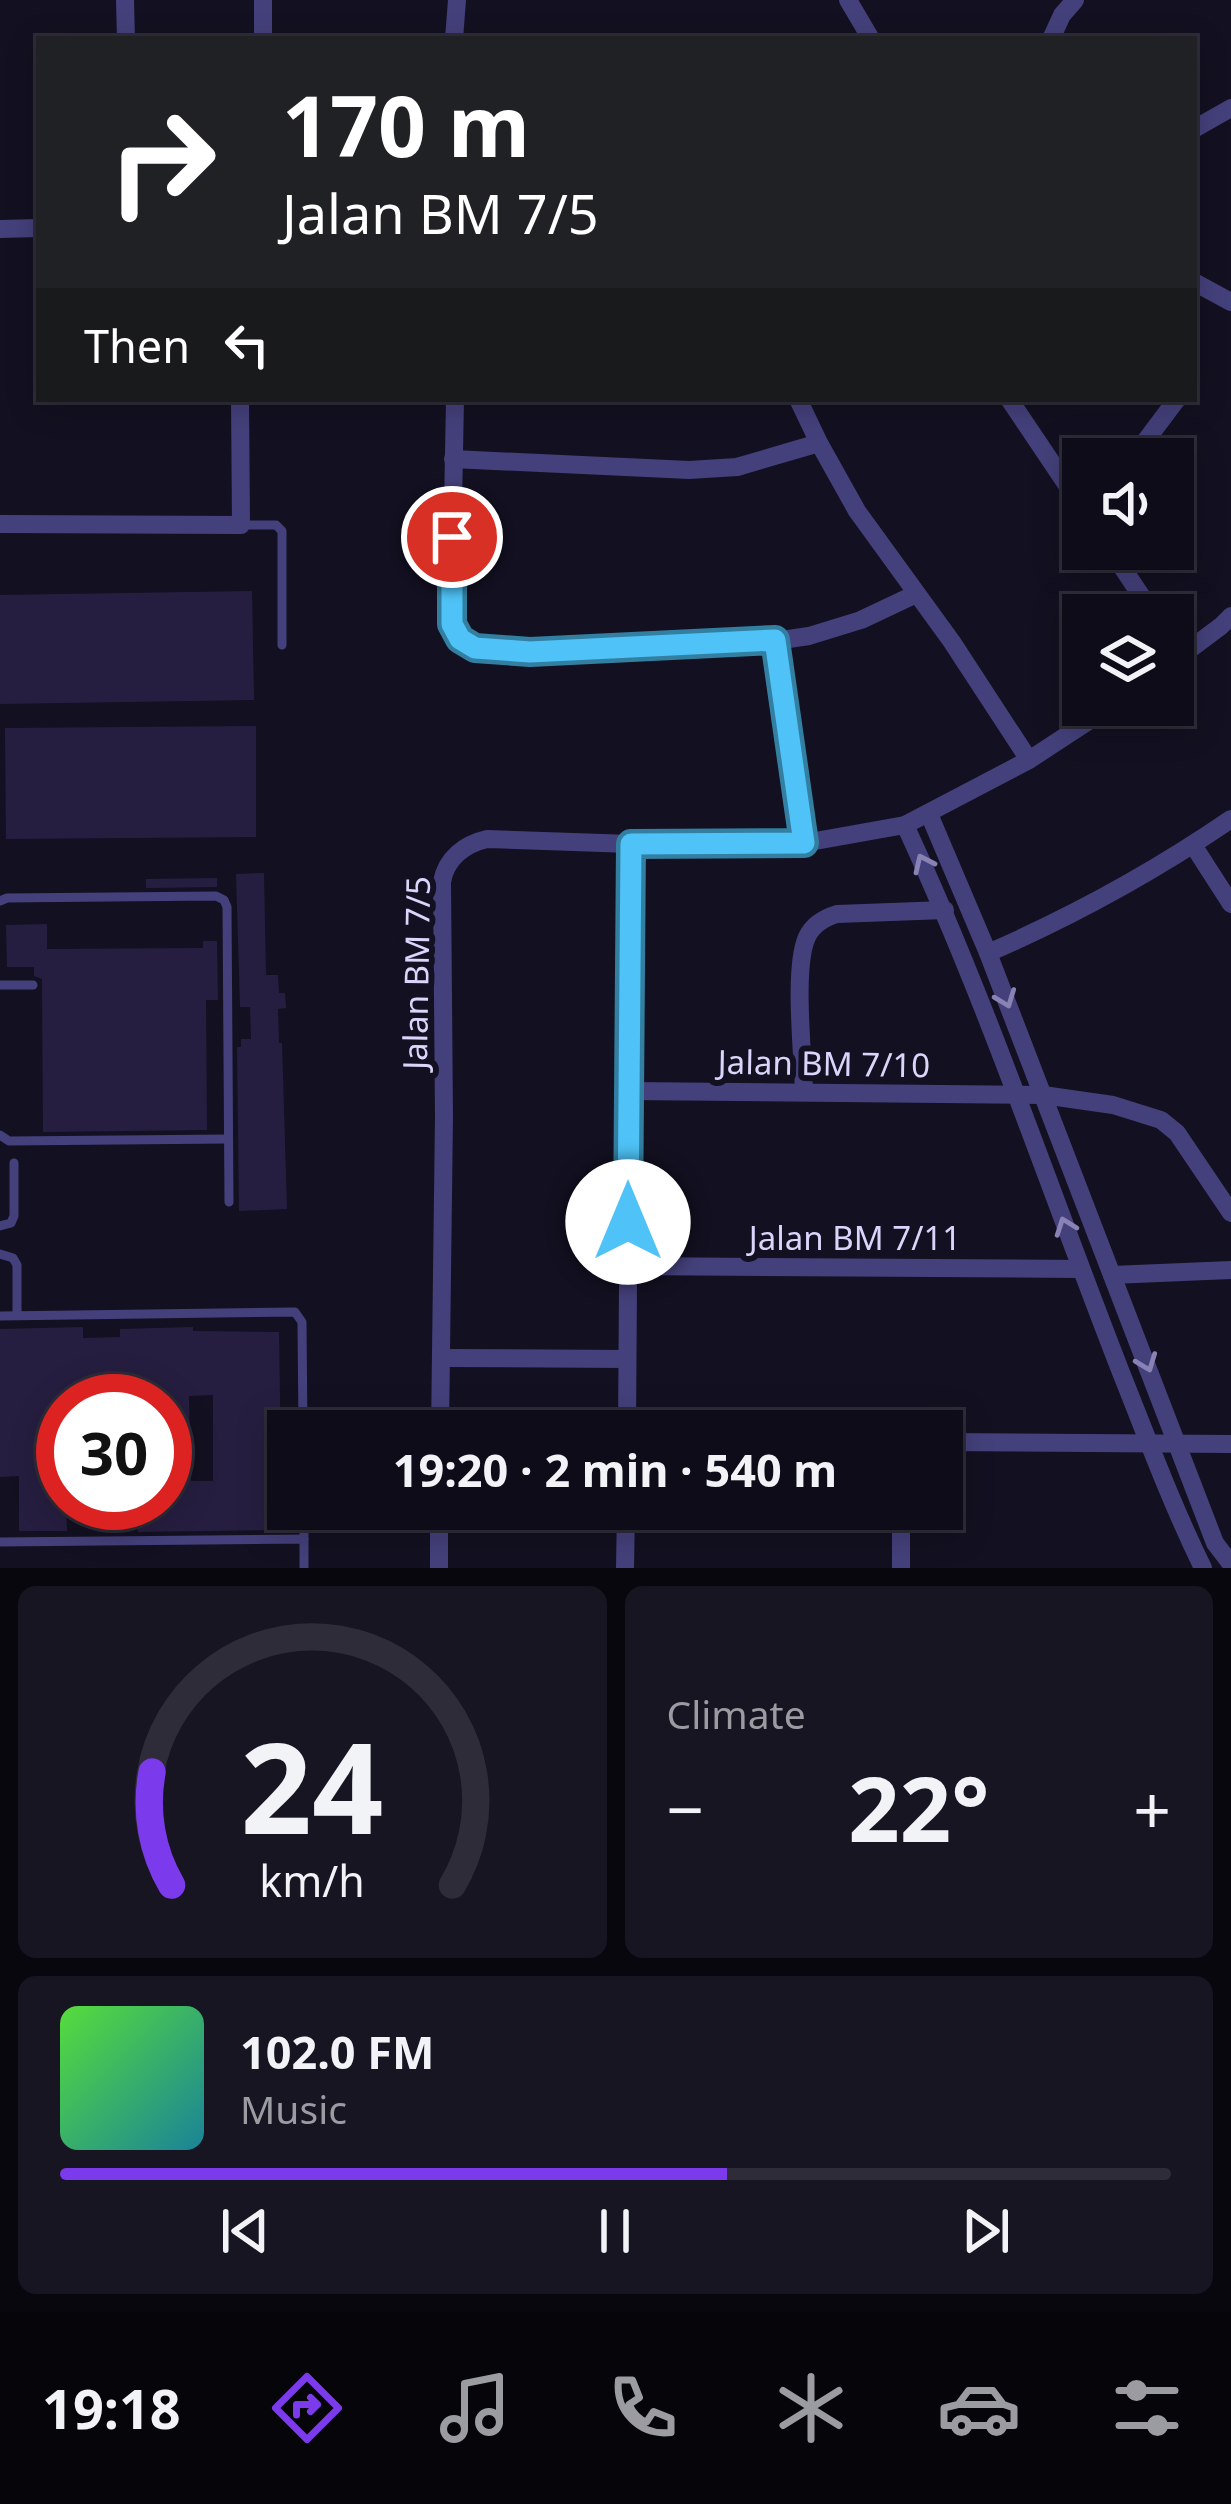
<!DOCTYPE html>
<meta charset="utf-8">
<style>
:root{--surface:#0e0c19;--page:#171522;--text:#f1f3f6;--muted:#9b9ba2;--line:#2e2c38;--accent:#7c3aed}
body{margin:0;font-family:"Noto Sans",sans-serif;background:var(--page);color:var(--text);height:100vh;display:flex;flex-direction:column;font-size:45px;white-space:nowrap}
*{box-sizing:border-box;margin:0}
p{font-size:39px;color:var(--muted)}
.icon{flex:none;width:66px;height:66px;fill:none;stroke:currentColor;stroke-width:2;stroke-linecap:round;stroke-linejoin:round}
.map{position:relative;height:1568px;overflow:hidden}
.side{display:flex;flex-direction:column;gap:18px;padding:18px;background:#08070e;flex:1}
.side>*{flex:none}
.top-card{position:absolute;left:36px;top:36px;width:1161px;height:366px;border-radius:0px;box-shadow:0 6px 30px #0003,0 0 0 3px var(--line);background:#202124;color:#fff;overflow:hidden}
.tools{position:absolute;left:1062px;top:438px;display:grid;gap:24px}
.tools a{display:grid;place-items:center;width:132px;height:132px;border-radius:0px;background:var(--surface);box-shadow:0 6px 30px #0003,0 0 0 3px var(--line);font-size:60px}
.speed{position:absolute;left:36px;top:1374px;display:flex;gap:24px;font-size:60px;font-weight:700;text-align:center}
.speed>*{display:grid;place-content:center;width:156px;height:156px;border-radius:50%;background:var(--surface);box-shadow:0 6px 30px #0003,0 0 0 3px var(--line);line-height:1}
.speed .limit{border:18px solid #d22;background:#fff;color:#111}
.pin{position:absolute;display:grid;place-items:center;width:102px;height:102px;color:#fff;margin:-51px;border:6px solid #fff;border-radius:50%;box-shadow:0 3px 12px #0007}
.me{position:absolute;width:132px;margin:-66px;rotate:0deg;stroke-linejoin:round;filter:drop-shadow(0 0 9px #0008)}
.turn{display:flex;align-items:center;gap:42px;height:252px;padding:0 48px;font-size:54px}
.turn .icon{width:156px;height:156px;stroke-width:2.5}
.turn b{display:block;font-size:84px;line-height:102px}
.then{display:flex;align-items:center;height:114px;padding:0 48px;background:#0003;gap:24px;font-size:45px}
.big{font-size:90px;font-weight:700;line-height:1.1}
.side .card{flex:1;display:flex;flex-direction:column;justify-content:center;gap:18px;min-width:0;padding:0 42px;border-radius:18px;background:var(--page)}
.side .dial{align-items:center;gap:0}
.dial svg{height:312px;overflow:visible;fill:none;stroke:var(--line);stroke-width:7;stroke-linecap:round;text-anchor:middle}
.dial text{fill:var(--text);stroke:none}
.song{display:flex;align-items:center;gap:36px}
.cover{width:144px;height:144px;border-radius:18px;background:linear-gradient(135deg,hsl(110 70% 55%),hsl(190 70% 35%))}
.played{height:12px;border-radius:6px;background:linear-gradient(90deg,var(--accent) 60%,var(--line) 60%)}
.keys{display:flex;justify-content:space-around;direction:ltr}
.heat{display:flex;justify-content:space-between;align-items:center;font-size:66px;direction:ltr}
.side .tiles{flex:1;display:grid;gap:18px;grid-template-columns:1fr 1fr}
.card:last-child{grid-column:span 2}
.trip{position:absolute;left:267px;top:1410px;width:696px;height:120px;border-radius:0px;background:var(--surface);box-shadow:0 6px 30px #0003,0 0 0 3px var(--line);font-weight:700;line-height:120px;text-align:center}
.dock{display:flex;height:192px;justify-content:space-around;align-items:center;background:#06050a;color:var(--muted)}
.dock .icon{width:84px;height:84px}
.dock .on{color:var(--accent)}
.dock b{font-size:54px;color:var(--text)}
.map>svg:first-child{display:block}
.building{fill:#261e40;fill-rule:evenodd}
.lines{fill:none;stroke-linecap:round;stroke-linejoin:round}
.service{stroke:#44407b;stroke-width:9}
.minor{stroke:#44407b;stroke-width:18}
.oneway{stroke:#8883b4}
.route-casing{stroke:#337fa1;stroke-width:30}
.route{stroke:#4fc3f7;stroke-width:21}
.labels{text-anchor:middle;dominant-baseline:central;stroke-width:12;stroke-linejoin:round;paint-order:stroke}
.street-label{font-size:33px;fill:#dad5fa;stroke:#131021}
</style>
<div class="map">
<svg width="1231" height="1568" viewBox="0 0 1231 1568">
<rect width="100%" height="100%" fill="#131021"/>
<!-- building -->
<g class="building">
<polygon points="252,591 254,700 0,704 0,595"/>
<polygon points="256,726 256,837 6,839 5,728"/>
<polygon points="264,873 266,975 278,975 279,993 285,993 286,1008 278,1009 279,1043 282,1043 287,1209 239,1211 237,1047 241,1047 241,1039 251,1039 250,1007 240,1007 236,874"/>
<polygon points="217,878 217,887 146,888 146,879"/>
<polygon points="47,924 47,949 203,948 203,941 217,941 218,1000 206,1000 207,1130 43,1132 42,979 34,976 34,967 7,967 6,925"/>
<path d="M83 1327V1338L120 1337V1329L193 1327V1331L279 1332 281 1463H273L275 1530 138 1532 137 1503H165V1396L125 1397 126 1401H63V1503H66L67 1531H19V1476L0 1477V1329ZM213 1395V1481H191L189 1396Z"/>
</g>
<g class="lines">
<!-- service -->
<g class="service">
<polyline points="241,525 276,525 282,531 282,645"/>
<polyline points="0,901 7,898 216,896 224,900 227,907 229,1202"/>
<polyline points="0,985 33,985"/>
<polyline points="0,1135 9,1141 228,1139"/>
<polyline points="0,1226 11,1223 14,1216 14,1163"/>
<polyline points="0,1254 13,1258 17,1265 17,1315"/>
<polyline points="0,1316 295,1312 302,1322 303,1431"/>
<polyline points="304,1539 304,1509"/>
<polyline points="0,1542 304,1539 304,1568"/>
</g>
<!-- minor -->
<g class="minor">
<polyline points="125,0 126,39"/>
<polyline points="263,0 263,39"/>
<polyline points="848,0 871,39"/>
<polyline points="454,39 457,0"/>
<polyline points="1051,39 1062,15 1075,0"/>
<polyline points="1194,129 1231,108"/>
<polyline points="0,229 39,228"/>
<polyline points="1194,282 1231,302"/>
<polyline points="455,399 451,615 455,632 467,645 475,648 530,652 775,641 809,636 861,620 916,594"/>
<polyline points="798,399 819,443 857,511 952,642 1029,760"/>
<polyline points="1009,399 1083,509"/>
<polyline points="453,459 689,470 737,467 819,443"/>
<polyline points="1132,459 1177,399"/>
<polyline points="0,524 241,525 240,399"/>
<polyline points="1110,549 1154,615"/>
<polyline points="775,641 804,843"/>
<polyline points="1173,662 1221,626 1231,616"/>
<polyline points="929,814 988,953 1215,1543 1231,1564"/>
<path d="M905 825C988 1004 1050 1191 1122 1375 1148 1440 1172 1505 1203 1568"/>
<polyline points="1193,845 1231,904"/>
<path d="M988 953C1073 916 1155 871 1231 819"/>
<polyline points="629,1091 1043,1095 1113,1105 1161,1120 1177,1133 1231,1213"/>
<path d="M804 1092C803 1056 793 967 807 937 813 924 824 918 837 914L945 910"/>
<polyline points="628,1266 1081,1269"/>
<polyline points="1112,1275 1231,1270"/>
<polyline points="441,1358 627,1359"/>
<path d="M440 1431 444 1116 442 882C446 858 465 844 487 839L631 844 804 843 905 825 1029 760 1113 705"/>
<polyline points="627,1431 631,844"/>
<polyline points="942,1442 1231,1444"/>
<polyline points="439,1568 439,1509"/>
<polyline points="625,1568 626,1509"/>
<polyline points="901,1568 901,1509"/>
</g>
</g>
<!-- one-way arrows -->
<defs><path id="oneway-chevron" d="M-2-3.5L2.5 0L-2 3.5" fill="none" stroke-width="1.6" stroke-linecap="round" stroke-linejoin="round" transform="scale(3)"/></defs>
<g class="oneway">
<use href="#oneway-chevron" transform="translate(923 863) rotate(-115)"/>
<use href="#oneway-chevron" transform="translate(1006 999) rotate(69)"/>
<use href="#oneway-chevron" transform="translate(1065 1226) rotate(-110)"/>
<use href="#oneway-chevron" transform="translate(1147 1363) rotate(69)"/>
</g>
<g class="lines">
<!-- route casing -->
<g class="route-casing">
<polyline id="route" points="452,537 452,624 460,639 475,648 530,652 775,640 804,843 631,844 628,1222"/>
</g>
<!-- route -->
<use href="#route" class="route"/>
</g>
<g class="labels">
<!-- street labels -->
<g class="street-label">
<text transform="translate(416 973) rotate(-89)">Jalan BM 7/5</text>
<text transform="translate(824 1063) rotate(1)">Jalan BM 7/10</text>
<text x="855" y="1237">Jalan BM 7/11</text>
</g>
</g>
</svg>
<div class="tools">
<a><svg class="icon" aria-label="sound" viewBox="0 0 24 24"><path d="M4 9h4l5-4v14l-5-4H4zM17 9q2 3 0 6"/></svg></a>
<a><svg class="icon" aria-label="layers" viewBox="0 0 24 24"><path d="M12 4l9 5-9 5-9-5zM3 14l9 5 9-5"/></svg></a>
</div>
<div class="speed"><div class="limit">30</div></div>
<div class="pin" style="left:452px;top:537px;background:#d93025"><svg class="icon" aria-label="arrive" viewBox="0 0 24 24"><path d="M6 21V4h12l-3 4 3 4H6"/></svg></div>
<svg class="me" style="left:628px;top:1222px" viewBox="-20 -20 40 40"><circle r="19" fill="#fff"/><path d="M0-13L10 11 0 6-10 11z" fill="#4fc3f7"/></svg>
<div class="trip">19:20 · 2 min · 540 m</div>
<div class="top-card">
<div class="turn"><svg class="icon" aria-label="right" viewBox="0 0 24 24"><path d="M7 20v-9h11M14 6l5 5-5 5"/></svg><div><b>170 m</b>Jalan BM 7/5</div></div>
<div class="then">Then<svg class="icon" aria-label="left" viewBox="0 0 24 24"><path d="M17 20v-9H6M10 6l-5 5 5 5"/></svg></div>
</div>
</div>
<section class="side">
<div class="tiles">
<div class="card dial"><svg viewBox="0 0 100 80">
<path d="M14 69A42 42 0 1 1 86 69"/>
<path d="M14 69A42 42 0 0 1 9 40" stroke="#7c3aed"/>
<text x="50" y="56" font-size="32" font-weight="700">24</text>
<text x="50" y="72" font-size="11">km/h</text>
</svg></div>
<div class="card"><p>Climate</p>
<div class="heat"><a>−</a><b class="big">22°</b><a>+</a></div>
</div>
<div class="card">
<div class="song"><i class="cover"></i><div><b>102.0 FM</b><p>Music</p></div></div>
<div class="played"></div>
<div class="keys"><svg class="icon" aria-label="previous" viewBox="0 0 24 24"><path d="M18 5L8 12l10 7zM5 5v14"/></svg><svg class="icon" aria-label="pause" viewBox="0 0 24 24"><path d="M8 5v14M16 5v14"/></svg><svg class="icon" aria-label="next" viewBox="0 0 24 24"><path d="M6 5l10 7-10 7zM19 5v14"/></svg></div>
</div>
</div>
</section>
<nav class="dock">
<b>19:18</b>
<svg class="icon on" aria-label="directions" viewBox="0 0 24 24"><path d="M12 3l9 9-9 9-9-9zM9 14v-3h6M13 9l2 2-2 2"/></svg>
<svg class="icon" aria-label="music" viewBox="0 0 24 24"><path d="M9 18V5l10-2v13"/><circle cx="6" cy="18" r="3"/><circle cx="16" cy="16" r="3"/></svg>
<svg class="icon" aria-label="phone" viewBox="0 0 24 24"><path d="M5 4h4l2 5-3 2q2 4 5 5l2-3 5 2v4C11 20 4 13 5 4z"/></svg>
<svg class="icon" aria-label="climate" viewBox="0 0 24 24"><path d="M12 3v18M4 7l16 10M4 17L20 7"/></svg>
<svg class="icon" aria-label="car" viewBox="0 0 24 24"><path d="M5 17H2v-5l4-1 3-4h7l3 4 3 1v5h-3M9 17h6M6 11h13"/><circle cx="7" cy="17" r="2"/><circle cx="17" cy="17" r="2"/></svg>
<svg class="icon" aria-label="filters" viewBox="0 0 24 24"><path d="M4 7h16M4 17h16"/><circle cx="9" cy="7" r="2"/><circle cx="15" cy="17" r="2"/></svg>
</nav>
